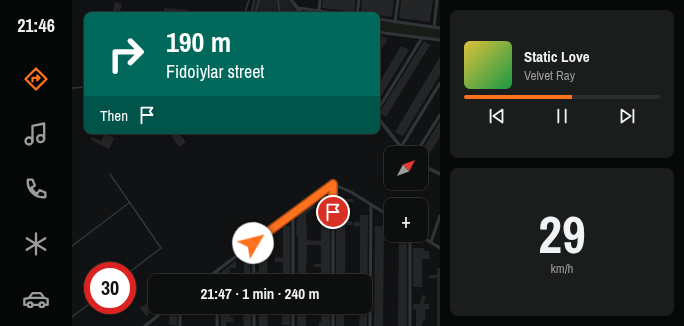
<!DOCTYPE html>
<meta charset="utf-8">
<style>
:root{--surface:#0d0e0e;--page:#1b1c1c;--text:#f1f3f6;--muted:#9a9c9e;--line:#2d2e2e;--accent:#fe711e}
body{margin:0;font-family:"Archivo Narrow",sans-serif;background:var(--page);color:var(--text);height:100vh;display:flex;flex-direction:column;font-size:15px;white-space:nowrap}
*{box-sizing:border-box;margin:0}
p{font-size:13px;color:var(--muted)}
.icon{flex:none;width:22px;height:22px;fill:none;stroke:currentColor;stroke-width:2;stroke-linecap:round;stroke-linejoin:round}
.map{position:relative;flex:1;overflow:hidden}
.drawer{display:flex;flex-direction:column;gap:10px;padding:10px;background:#070808;width:244px}
.drawer>*{flex:none}
.banner{position:absolute;left:12px;top:12px;width:296px;height:122px;border-radius:8px;box-shadow:0 2px 6px #0003,0 0 0 1px var(--line);background:#00695c;color:#fff;overflow:hidden}
.needle{width:26px;rotate:49deg}
.controls{position:absolute;left:312px;top:146px;display:grid;gap:8px}
.controls a{display:grid;place-items:center;width:44px;height:44px;border-radius:8px;background:var(--surface);box-shadow:0 2px 6px #0003,0 0 0 1px var(--line);font-size:20px}
.speed{position:absolute;left:12px;top:262px;display:flex;gap:8px;font-size:20px;font-weight:700;text-align:center}
.speed>*{display:grid;place-content:center;width:52px;height:52px;border-radius:50%;background:var(--surface);box-shadow:0 2px 6px #0003,0 0 0 1px var(--line);line-height:1}
.speed .limit{border:6px solid #d22;background:#fff;color:#111}
.pin{position:absolute;display:grid;place-items:center;width:34px;height:34px;color:#fff;margin:-17px;border:2px solid #fff;border-radius:50%;box-shadow:0 1px 4px #0007}
.me{position:absolute;width:44px;margin:-22px;rotate:53deg;stroke-linejoin:round;filter:drop-shadow(0 0 3px #0008)}
.turn{display:flex;align-items:center;gap:14px;height:84px;padding:0 16px;font-size:18px}
.turn .icon{width:52px;height:52px;stroke-width:2.5}
.turn b{display:block;font-size:28px;line-height:34px}
.then{display:flex;align-items:center;height:38px;padding:0 16px;background:#0003;gap:8px;font-size:15px}
.drawer .widget{flex:1;display:flex;flex-direction:column;justify-content:center;gap:6px;min-width:0;padding:0 14px;border-radius:8px;background:var(--page)}
.drawer .dial{align-items:center;gap:0}
.dial b{font-size:52px;line-height:1}
.song{display:flex;align-items:center;gap:12px}
.cover{width:48px;height:48px;border-radius:6px;background:linear-gradient(135deg,hsl(50 70% 55%),hsl(140 70% 35%))}
.played{height:4px;border-radius:2px;background:linear-gradient(90deg,var(--accent) 55%,var(--line) 55%)}
.keys{display:flex;justify-content:space-around;direction:ltr}
.trip{position:absolute;left:76px;top:274px;width:224px;height:40px;border-radius:8px;background:var(--surface);box-shadow:0 2px 6px #0003,0 0 0 1px var(--line);font-weight:800;line-height:40px;text-align:center}
main{display:flex;flex:1;min-height:0}
.tab-bar{display:flex;flex-direction:column;width:72px;justify-content:space-around;align-items:center;background:#050606;color:var(--muted)}
.tab-bar .icon{width:28px;height:28px}
.tab-bar .selected{color:var(--accent)}
.tab-bar b{font-size:18px;color:var(--text)}
.map>svg:first-child{display:block}
.built{fill:#1d1e20}
.green{fill:#181e17}
.building{fill:#242527}
.lines{fill:none;stroke-linecap:round;stroke-linejoin:round}
.service{stroke:#323538;stroke-width:1.5}
.minor{stroke:#323538;stroke-width:3}
.tertiary{stroke:#323538;stroke-width:3.5}
.route-casing{stroke:#a54914;stroke-width:10}
.route{stroke:#fe711e;stroke-width:7}
</style>
<main>
<nav class="tab-bar">
<b>21:46</b>
<svg class="icon selected" aria-label="directions" viewBox="0 0 24 24"><path d="M12 3l9 9-9 9-9-9zM9 14v-3h6M13 9l2 2-2 2"/></svg>
<svg class="icon" aria-label="music" viewBox="0 0 24 24"><path d="M9 18V5l10-2v13"/><circle cx="6" cy="18" r="3"/><circle cx="16" cy="16" r="3"/></svg>
<svg class="icon" aria-label="phone" viewBox="0 0 24 24"><path d="M5 4h4l2 5-3 2q2 4 5 5l2-3 5 2v4C11 20 4 13 5 4z"/></svg>
<svg class="icon" aria-label="climate" viewBox="0 0 24 24"><path d="M12 3v18M4 7l16 10M4 17L20 7"/></svg>
<svg class="icon" aria-label="car" viewBox="0 0 24 24"><path d="M5 17H2v-5l4-1 3-4h7l3 4 3 1v5h-3M9 17h6M6 11h13"/><circle cx="7" cy="17" r="2"/><circle cx="17" cy="17" r="2"/></svg>
</nav>
<div class="map">
<svg width="368" height="326" viewBox="0 0 368 326">
<rect width="100%" height="100%" fill="#111213"/>
<!-- built -->
<polygon class="built" points="183,0 216,0 227,15 180,15"/>
<!-- green -->
<polygon class="green" points="305,21 368,29 368,39 305,30"/>
<!-- building -->
<g class="building">
<polygon points="251,0 284,0 282,12 250,8"/>
<polygon points="290,0 322,0 320,17 289,13"/>
<polygon points="329,0 361,0 358,22 327,18"/>
<polygon points="43,2 50,4 47,15 40,15"/>
<polygon points="92,8 116,10 115,15 92,15"/>
<polygon points="310,36 316,39 305,57 305,41"/>
<polygon points="352,41 358,45 314,117 307,113"/>
<polygon points="329,46 337,50 305,103 305,86"/>
<polygon points="368,57 368,75 331,136 323,132"/>
<polygon points="368,121 368,137 354,159 348,153"/>
<polygon points="96,131 105,131 114,142 107,147"/>
<polygon points="33,133 42,138 37,149 19,140 20,137 29,141"/>
<polygon points="254,195 258,195 258,281 249,281 249,267 242,267 242,264 249,264 249,245 235,245 234,281 226,281 226,236 224,236 225,214 242,202 243,207 234,214 235,240 249,241 249,204 254,204"/>
<polygon points="264,199 281,199 281,202 273,202 273,221 280,221 280,225 273,225 273,281 264,281"/>
<polygon points="288,215 296,215 295,326 287,326 288,307 293,307 293,281 288,281 288,226 281,226 281,222 288,222"/>
<polygon points="211,226 218,226 218,281 211,281 211,262 203,262 203,257 211,258"/>
<polygon points="303,226 312,226 311,326 302,326"/>
<polygon points="327,235 335,235 335,326 326,326"/>
<polygon points="187,244 196,244 195,247 202,247 202,250 196,250 195,279 190,279 190,281 186,281 185,278 185,271 187,271"/>
<polygon points="341,248 352,248 352,251 357,251 357,259 350,259 350,287 341,287"/>
<polygon points="164,261 164,268 158,268 158,281 149,281 148,273"/>
<polygon points="178,261 179,280 177,280 177,278 172,278 172,262"/>
<polygon points="365,268 368,268 368,326 365,326 365,278 357,278 357,275 365,275"/>
<polygon points="350,295 354,296 352,304 357,304 357,309 353,309 353,321 350,321 350,326 344,326 344,309 341,309 341,304 348,304"/>
<polygon points="81,299 83,307 87,307 74,316 68,308"/>
<polygon points="149,307 158,307 159,318 161,318 161,322 154,322 154,326 149,326"/>
<polygon points="170,307 179,307 179,326 172,326"/>
<polygon points="187,307 195,307 196,326 187,326"/>
<rect x="210" y="307" width="8" height="18"/>
<rect x="225" y="307" width="9" height="19"/>
<polygon points="249,307 258,307 258,326 247,326 247,322 249,322"/>
<rect x="264" y="307" width="8" height="19"/>
<polygon points="97,314 105,314 105,326 97,324"/>
</g>
<g class="lines">
<!-- service -->
<g class="service">
<polyline points="206,0 208,15"/>
<polyline points="172,15 177,0"/>
<polyline points="179,15 182,0"/>
<polyline points="183,15 187,0"/>
<polyline points="219,15 226,10"/>
<polyline points="0,88 15,87"/>
<polyline points="38,174 89,248 55,274"/>
<polyline points="0,246 57,203"/>
<polyline points="0,317 21,301"/>
</g>
<!-- minor -->
<g class="minor">
<polyline points="226,8 277,15"/>
<polyline points="247,11 248,0"/>
<polyline points="285,15 287,0"/>
<polyline points="305,19 368,28"/>
<polyline points="323,22 326,0"/>
<polyline points="362,27 365,0"/>
<polyline points="305,32 368,40"/>
<polyline points="305,38 308,32"/>
<polyline points="305,111 350,38"/>
<polyline points="329,147 368,83"/>
<polyline points="344,153 368,115"/>
<polyline points="261,184 279,192 319,217"/>
<polyline points="338,235 338,326"/>
<polyline points="347,235 368,248"/>
<polyline points="359,242 368,216"/>
<polyline points="181,243 182,281"/>
<polyline points="145,271 145,281"/>
<polyline points="131,281 261,184"/>
<polyline points="221,281 221,214"/>
<polyline points="261,281 261,184"/>
<polyline points="108,307 108,326"/>
<polyline points="145,307 145,326"/>
<polyline points="182,307 182,326"/>
<polyline points="73,326 97,307"/>
<polyline points="221,326 221,307"/>
<polyline points="261,326 261,307"/>
<polyline points="298,326 299,205"/>
</g>
<!-- tertiary -->
<g class="tertiary">
<polyline points="219,0 231,15"/>
<polyline points="305,117 329,147 331,153"/>
<polyline points="349,165 368,174"/>
</g>
</g>
<g class="lines">
<!-- route casing -->
<g class="route-casing">
<polyline id="route" points="181,243 261,184 261,212"/>
</g>
<!-- route -->
<use href="#route" class="route"/>
</g>
</svg>
<div class="controls">
<a><svg class="needle" viewBox="-14 -14 28 28"><path d="M0-13l5 13h-10z" fill="#e53935"/><path d="M0 13l5-13h-10z" fill="#9a9c9e"/></svg></a>
<a>+</a>
</div>
<div class="speed"><div class="limit">30</div></div>
<div class="pin" style="left:261px;top:212px;background:#d93025"><svg class="icon" aria-label="arrive" viewBox="0 0 24 24"><path d="M6 21V4h12l-3 4 3 4H6"/></svg></div>
<svg class="me" style="left:181px;top:243px" viewBox="-20 -20 40 40"><circle r="19" fill="#fff"/><path d="M0-13L10 11 0 6-10 11z" fill="#fe711e"/></svg>
<div class="trip">21:47 · 1 min · 240 m</div>
<div class="banner">
<div class="turn"><svg class="icon" aria-label="right" viewBox="0 0 24 24"><path d="M7 20v-9h11M14 6l5 5-5 5"/></svg><div><b>190 m</b>Fidoiylar street</div></div>
<div class="then">Then<svg class="icon" aria-label="arrive" viewBox="0 0 24 24"><path d="M6 21V4h12l-3 4 3 4H6"/></svg></div>
</div>
</div>
<section class="drawer">
<div class="widget">
<div class="song"><i class="cover"></i><div><b>Static Love</b><p>Velvet Ray</p></div></div>
<div class="played"></div>
<div class="keys"><svg class="icon" aria-label="previous" viewBox="0 0 24 24"><path d="M18 5L8 12l10 7zM5 5v14"/></svg><svg class="icon" aria-label="pause" viewBox="0 0 24 24"><path d="M8 5v14M16 5v14"/></svg><svg class="icon" aria-label="next" viewBox="0 0 24 24"><path d="M6 5l10 7-10 7zM19 5v14"/></svg></div>
</div>
<div class="widget dial"><b>29</b><p>km/h</p></div>
</section>
</main>
